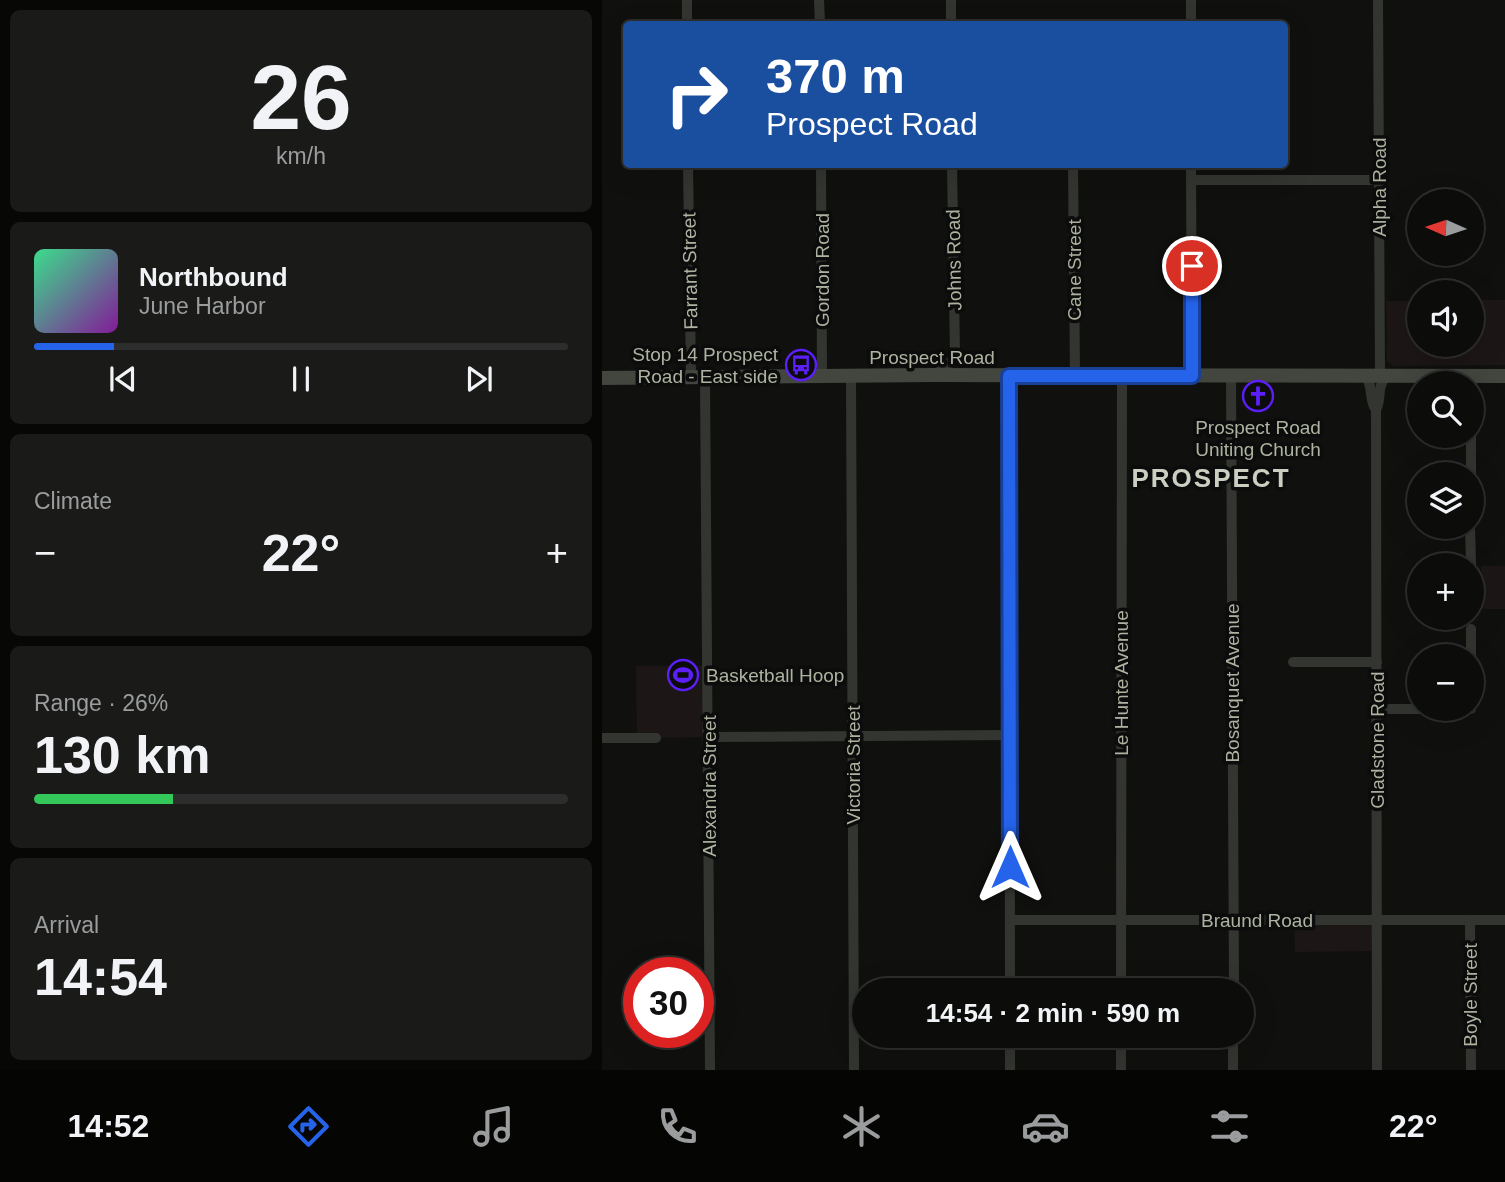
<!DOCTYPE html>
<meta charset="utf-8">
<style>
:root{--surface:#0c0d0b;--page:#1a1b19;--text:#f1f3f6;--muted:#9a9c9d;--line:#2c2d2c;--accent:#2563eb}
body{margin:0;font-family:Helvetica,sans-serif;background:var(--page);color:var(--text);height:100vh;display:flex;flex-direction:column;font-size:26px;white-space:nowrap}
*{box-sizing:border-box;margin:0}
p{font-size:23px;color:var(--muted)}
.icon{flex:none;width:38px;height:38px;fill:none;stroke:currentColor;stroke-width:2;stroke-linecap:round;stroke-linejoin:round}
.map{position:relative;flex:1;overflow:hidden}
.side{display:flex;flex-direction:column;gap:10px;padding:10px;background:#070706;width:602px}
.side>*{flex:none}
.hud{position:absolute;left:21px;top:21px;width:665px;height:147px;border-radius:7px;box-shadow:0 7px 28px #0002,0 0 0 2px var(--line);background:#1a4fa0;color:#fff;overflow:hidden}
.needle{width:46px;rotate:273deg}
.controls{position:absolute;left:805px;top:189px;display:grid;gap:14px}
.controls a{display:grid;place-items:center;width:77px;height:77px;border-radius:50%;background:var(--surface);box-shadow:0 7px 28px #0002,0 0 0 2px var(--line);font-size:35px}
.speed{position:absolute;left:21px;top:957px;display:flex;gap:14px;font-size:35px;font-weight:700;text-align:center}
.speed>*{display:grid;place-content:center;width:91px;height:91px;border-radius:50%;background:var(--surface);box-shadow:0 7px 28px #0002,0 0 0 2px var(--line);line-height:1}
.speed .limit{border:10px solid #d22;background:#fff;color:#111}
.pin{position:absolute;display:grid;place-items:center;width:60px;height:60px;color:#fff;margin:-30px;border:4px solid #fff;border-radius:50%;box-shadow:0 2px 7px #0007}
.me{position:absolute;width:77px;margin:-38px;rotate:0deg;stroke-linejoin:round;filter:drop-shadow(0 0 5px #0008)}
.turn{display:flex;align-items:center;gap:24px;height:147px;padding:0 28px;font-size:32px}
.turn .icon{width:91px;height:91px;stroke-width:2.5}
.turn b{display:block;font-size:49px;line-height:60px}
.big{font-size:52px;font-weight:800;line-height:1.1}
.side .card{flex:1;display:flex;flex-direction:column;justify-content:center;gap:10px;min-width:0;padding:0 24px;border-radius:10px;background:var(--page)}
.side .dial{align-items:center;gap:0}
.dial b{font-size:91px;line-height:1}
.song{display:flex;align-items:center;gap:21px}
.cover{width:84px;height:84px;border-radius:10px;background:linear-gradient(135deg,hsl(150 70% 55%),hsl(290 70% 35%))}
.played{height:7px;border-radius:4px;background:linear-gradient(90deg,var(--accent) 15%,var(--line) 15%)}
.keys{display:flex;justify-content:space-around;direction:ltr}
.heat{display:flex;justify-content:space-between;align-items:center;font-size:38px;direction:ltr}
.charge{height:10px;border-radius:5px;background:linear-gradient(90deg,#34c759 26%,var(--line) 0)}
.trip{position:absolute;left:250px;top:978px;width:402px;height:70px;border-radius:35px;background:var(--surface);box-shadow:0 7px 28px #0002,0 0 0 2px var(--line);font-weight:800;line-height:70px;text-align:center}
.dock{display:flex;height:112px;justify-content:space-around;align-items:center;background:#050504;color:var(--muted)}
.dock .icon{width:49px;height:49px}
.dock .on{color:var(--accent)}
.dock b{font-size:32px;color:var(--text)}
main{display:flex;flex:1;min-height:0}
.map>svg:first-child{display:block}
.green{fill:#1c1617}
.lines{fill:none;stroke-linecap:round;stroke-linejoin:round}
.street{stroke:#333630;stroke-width:10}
.secondary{stroke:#43463e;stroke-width:14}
.route-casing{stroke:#184099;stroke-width:18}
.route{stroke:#2563eb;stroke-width:12}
.labels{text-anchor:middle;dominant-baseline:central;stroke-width:7;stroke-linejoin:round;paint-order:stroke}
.street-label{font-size:19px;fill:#adb3a0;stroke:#0b0c0b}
.poi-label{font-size:19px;fill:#adb3a0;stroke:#0b0c0b;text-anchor:end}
.district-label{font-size:26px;font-weight:bold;letter-spacing:2px;fill:#cacfc1;stroke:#0b0c0b}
</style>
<main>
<section class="side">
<div class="card dial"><b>26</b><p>km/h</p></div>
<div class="card">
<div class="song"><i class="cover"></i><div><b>Northbound</b><p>June Harbor</p></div></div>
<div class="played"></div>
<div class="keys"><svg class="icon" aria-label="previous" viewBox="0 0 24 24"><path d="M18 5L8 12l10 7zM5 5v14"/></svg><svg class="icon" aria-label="pause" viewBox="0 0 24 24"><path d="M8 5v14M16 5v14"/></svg><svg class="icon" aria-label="next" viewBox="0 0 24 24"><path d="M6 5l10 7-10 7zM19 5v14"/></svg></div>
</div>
<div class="card"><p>Climate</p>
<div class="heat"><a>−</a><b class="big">22°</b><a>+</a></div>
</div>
<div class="card"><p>Range · 26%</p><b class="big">130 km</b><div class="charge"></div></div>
<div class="card"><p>Arrival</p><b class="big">14:54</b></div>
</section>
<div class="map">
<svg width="903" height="1070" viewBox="0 0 903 1070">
<rect width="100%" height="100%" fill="#10110f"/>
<!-- green -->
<g class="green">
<polygon points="870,300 903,300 903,365 792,366 785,361 784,301 817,301 817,345 870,345"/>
<rect x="879" y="566" width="24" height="43"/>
<polygon points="34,666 106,666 107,737 35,738"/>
<polygon points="692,919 775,920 775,951 693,952"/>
</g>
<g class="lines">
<!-- street -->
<g class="street">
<polyline points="85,0 85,24"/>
<polyline points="217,0 218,24"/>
<polyline points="589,0 589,24"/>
<polyline points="776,0 778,375"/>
<polyline points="349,24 349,0"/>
<polyline points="86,164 89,377"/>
<polyline points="219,164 220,376"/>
<polyline points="471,164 473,375"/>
<polyline points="589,164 590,376"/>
<polyline points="589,180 777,180"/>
<polyline points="333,375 347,364 353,355 350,164"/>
<polyline points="629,375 632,990"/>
<path d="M763 375C772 386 766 399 774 410"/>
<polyline points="249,376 252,1070"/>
<polyline points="407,376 408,990"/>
<polyline points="103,377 108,1070"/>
<polyline points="870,395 870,375"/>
<polyline points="869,474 869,436"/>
<polyline points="868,527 869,565"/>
<polyline points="869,656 869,629"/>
<polyline points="691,662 775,662"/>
<polyline points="775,709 869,709"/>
<polyline points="107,737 408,735"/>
<polyline points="0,738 54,738"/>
<polyline points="408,920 903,920"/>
<polyline points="868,920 869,1070"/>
<polyline points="519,990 520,375"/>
<polyline points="408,1036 408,1070"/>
<polyline points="519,1036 519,1070"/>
<polyline points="631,1070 631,1036"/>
<path d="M775 1070 774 410C781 395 773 391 785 374"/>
</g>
<!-- secondary -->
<polyline class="secondary" points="0,378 333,375 903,376"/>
</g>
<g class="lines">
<!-- route casing -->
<g class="route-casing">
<polyline id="route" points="408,867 407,376 590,376 590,266"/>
</g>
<!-- route -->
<use href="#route" class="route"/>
</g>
<!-- icons -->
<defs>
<g id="bus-ring" transform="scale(1.575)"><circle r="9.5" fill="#0b0c0b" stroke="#5c1ffa" stroke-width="1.5"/><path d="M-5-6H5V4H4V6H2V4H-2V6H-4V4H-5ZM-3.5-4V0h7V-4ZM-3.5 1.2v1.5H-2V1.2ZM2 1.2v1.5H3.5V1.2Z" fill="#5c1ffa"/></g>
<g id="church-ring" transform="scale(1.575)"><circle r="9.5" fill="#0b0c0b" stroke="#5c1ffa" stroke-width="1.5"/><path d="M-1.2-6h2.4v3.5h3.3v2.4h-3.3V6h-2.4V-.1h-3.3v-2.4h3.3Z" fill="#5c1ffa"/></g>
<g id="stadium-ring" transform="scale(1.575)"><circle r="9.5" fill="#0b0c0b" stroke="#5c1ffa" stroke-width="1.5"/><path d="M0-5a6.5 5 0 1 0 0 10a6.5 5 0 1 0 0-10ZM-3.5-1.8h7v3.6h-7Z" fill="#5c1ffa"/></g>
</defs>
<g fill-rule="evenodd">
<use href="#bus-ring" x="199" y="365"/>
<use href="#church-ring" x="656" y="396"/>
<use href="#stadium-ring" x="81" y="675"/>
</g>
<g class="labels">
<!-- street labels -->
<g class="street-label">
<text transform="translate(777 187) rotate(-90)">Alpha Road</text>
<text transform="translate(352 260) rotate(-91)">Johns Road</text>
<text transform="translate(220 270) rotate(-90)">Gordon Road</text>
<text transform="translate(472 270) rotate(-90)">Cane Street</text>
<text transform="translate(88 271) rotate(-91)">Farrant Street</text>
<text x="330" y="357">Prospect Road</text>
<text transform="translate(519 683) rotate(-90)">Le Hunte Avenue</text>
<text transform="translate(630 683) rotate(-90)">Bosanquet Avenue</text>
<text transform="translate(775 740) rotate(-90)">Gladstone Road</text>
<text transform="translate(251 765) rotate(-90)">Victoria Street</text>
<text transform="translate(107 786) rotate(-90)">Alexandra Street</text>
<text x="655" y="920">Braund Road</text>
<text transform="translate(868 995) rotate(-90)">Boyle Street</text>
</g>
<!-- poi labels -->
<g class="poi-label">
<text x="176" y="354">Stop 14 Prospect<tspan x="176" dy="22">Road - East side</tspan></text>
<text x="656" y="427" text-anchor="middle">Prospect Road<tspan x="656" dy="22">Uniting Church</tspan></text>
<text x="104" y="675" text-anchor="start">Basketball Hoop</text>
</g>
<!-- district labels -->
<g class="district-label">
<text x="609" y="478">PROSPECT</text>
</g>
</g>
</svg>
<div class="controls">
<a><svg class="needle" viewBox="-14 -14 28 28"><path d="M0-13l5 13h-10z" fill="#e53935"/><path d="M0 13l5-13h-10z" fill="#9a9c9d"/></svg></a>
<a><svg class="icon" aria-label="sound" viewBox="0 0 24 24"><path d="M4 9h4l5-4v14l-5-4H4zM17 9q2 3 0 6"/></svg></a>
<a><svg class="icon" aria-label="search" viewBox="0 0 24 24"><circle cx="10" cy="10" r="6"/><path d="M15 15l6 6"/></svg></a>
<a><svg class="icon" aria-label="layers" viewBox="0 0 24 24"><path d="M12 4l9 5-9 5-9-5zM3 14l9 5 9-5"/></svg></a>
<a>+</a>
<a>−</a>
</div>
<div class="speed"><div class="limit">30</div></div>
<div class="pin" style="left:590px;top:266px;background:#d93025"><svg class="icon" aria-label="arrive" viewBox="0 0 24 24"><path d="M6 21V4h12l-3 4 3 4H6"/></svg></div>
<svg class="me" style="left:408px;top:867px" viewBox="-20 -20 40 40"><path d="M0-17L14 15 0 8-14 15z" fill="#2563eb" stroke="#fff" stroke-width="4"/></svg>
<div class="trip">14:54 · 2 min · 590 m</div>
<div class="hud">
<div class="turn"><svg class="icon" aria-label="right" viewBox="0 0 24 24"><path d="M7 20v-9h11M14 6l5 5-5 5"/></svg><div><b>370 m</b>Prospect Road</div></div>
</div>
</div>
</main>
<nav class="dock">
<b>14:52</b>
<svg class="icon on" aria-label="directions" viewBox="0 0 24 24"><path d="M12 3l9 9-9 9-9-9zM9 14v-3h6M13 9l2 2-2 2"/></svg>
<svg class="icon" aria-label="music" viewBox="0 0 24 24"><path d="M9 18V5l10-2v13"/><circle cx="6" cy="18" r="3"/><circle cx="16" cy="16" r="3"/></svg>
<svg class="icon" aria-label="phone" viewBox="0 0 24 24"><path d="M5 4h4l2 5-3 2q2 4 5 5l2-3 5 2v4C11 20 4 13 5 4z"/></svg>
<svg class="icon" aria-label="climate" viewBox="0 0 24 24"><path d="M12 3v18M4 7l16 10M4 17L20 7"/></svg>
<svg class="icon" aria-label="car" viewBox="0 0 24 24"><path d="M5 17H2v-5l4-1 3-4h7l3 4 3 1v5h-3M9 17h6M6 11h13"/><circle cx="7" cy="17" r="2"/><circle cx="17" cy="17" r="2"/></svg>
<svg class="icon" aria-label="filters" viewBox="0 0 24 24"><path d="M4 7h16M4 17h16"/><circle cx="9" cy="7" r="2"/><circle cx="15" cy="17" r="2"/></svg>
<b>22°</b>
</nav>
